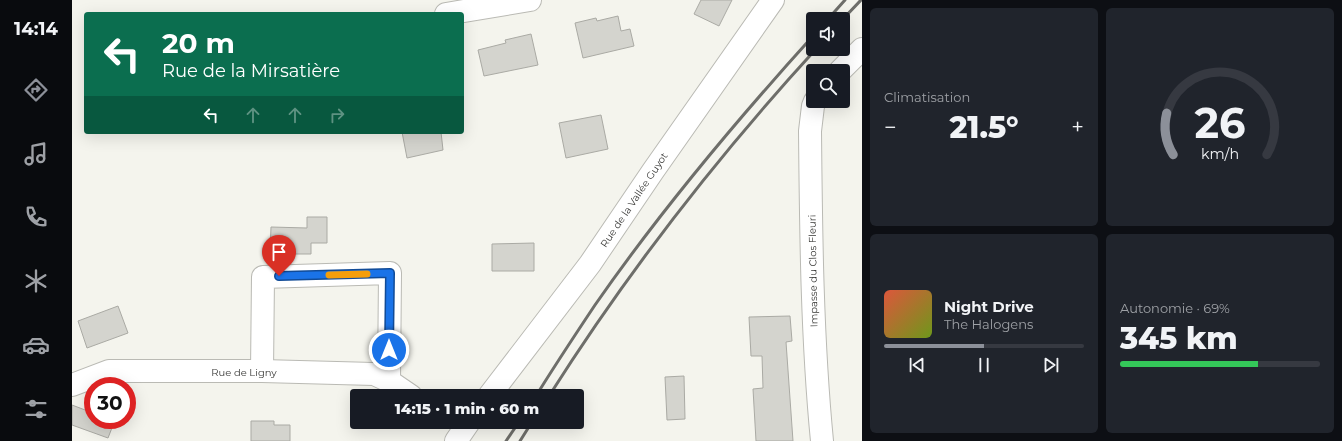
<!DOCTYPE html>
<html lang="fr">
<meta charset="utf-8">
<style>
:root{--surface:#171b24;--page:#20242c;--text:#f1f3f6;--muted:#9ea1a6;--line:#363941;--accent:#8c9099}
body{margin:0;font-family:Montserrat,sans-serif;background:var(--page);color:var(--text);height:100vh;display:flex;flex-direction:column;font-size:15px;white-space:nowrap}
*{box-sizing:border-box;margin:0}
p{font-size:13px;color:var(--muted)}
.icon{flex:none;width:22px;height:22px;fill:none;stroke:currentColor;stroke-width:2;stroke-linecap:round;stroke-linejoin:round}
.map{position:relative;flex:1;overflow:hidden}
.drawer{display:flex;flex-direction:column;gap:8px;padding:8px;background:#0d0f14;width:480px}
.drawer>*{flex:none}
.guide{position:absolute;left:12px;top:12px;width:380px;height:122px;border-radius:4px;box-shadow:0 4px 16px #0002;background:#0b6e4f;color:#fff;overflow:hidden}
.tools{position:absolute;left:734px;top:12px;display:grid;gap:8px}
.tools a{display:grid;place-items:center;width:44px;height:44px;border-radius:4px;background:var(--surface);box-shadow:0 4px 16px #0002;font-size:20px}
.speed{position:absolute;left:12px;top:377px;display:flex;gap:8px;font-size:20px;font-weight:700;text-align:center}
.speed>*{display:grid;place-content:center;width:52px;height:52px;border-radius:50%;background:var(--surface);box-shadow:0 4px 16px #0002;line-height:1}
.speed .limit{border:6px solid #d22;background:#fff;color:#111}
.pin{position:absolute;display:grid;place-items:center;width:34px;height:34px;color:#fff;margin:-41px -17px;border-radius:50% 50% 50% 0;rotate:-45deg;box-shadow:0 0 4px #0007}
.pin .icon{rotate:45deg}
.me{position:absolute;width:44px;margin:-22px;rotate:0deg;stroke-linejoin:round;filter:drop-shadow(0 0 3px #0008)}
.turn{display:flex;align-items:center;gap:14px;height:84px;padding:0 12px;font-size:18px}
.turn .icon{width:52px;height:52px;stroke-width:2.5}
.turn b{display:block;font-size:28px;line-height:34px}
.lanes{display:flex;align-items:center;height:38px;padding:0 12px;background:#0003;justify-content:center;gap:20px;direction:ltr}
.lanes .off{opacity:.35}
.big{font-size:30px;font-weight:800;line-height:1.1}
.drawer .widget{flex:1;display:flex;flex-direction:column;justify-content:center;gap:6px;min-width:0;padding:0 14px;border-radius:6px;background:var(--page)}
.drawer .dial{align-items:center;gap:0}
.dial svg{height:104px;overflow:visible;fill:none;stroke:var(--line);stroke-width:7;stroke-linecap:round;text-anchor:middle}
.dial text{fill:var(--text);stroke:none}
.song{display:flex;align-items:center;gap:12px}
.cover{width:48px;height:48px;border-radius:6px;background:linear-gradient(135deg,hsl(10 70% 55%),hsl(80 70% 35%))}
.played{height:4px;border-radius:2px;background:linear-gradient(90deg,var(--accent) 50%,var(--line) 50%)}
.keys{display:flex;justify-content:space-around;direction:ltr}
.heat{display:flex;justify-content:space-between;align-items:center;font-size:22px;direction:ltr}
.charge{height:6px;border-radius:3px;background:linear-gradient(90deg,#34c759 69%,var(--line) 0)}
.drawer .tiles{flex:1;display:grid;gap:8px;grid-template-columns:repeat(2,1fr)}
.trip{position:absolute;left:278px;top:389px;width:234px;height:40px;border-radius:4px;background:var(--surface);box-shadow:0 4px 16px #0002;font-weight:800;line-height:40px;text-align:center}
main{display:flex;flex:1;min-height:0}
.tabs{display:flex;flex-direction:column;width:72px;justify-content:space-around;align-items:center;background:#090b0e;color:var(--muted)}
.tabs .icon{width:28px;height:28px}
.tabs .current{color:var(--accent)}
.tabs b{font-size:18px;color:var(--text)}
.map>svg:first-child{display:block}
.building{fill:#d4d4ce;stroke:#aaaaa4}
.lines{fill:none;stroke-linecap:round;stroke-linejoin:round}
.street-casing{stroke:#babab4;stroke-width:24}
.street{stroke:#fff;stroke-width:22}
.rail{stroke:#6e6e6a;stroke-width:3}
.route-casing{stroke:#114b97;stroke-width:10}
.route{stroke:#1a73e8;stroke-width:7}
.slow{stroke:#f59e0b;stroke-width:7}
.labels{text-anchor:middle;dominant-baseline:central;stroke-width:4;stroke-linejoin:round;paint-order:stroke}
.street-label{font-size:10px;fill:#383836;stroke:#fff}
</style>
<main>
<nav class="tabs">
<b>14:14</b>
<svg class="icon current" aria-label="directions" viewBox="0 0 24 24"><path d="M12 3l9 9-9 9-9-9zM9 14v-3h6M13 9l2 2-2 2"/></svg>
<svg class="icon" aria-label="music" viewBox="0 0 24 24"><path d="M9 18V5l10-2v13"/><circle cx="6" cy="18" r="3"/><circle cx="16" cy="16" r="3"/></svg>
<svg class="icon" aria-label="phone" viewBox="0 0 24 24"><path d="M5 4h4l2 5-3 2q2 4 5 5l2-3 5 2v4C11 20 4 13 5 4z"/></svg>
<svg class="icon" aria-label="climate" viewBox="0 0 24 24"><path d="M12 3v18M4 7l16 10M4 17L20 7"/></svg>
<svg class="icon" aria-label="car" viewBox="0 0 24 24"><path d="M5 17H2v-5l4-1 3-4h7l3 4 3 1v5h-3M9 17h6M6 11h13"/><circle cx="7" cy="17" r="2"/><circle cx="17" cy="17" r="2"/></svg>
<svg class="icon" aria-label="filters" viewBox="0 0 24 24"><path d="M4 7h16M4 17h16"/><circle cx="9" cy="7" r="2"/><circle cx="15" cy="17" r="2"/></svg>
</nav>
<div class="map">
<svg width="790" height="441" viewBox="0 0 790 441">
<rect width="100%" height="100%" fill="#f4f4ed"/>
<!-- building -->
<g class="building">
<polygon points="629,0 660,0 647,26 622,14"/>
<polygon points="546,16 549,31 558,29 562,46 511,58 503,23 524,18 525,21"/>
<polygon points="459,34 466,65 412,76 406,50 434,43 433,40"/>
<polygon points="529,115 536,149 494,158 487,123"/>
<polygon points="330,132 369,132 371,150 335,158"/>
<polygon points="235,217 255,217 255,243 239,243 239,254 198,254 199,227 235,228"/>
<polygon points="462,243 462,271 420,271 420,244"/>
<polygon points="46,306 56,333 15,348 6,321"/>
<polygon points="718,316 720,341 714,342 721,441 684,441 681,389 691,388 690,356 679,356 677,317"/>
<polygon points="612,376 613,419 595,420 593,377"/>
<polygon points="0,405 21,413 21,420 43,420 36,438 0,425"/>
<polygon points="179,421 202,421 202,425 218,425 218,441 179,441"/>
</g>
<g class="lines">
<!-- street casing -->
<g class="street-casing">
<g id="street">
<polyline points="374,14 458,0"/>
<polyline points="768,71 790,49"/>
<path d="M743 101 741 106 738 131C739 235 740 338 750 441"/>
<polyline points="190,371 191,277 318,273 317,381"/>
<polyline points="0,385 37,371 190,371 302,374 317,381 339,396"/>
<polyline points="417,396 518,264 581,171 701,0"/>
<polyline points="384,441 397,422"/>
</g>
</g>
<!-- street -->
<use href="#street" class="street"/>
<!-- rail -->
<g class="rail">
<polyline points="756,19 773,0"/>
<polyline points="771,19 789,0"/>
<path d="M464 396C483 365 503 335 523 305 589 210 664 121 741 36"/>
<path d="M477 396C555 273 645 157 744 49"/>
<polyline points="434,441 447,422"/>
<polyline points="448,441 460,422"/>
</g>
</g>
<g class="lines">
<!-- route casing -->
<g class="route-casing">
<polyline id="route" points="207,276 318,273 317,350"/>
</g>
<!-- route -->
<use href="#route" class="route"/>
<!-- slow -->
<polyline class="slow" points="257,275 295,274"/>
</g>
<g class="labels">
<!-- street labels -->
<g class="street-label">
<text transform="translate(562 200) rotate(-56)">Rue de la Vallée Guyot</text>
<text transform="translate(741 271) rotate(-91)">Impasse du Clos Fleuri</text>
<text x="172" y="372">Rue de Ligny</text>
</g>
</g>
</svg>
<div class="tools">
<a><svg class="icon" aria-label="sound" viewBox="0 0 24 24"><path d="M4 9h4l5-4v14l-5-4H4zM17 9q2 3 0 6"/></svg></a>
<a><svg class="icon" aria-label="search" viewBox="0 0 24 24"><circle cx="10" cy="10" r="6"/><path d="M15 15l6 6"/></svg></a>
</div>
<div class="speed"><div class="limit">30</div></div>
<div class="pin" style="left:207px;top:276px;background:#d93025"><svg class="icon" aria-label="arrive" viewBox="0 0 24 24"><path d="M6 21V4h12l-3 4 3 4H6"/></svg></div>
<svg class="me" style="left:317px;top:350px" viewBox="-20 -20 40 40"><circle r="17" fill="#1a73e8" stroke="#fff" stroke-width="3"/><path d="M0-11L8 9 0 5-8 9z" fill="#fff"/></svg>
<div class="trip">14:15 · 1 min · 60 m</div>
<div class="guide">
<div class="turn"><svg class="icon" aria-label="left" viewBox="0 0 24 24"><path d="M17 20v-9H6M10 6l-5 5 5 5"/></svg><div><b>20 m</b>Rue de la Mirsatière</div></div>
<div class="lanes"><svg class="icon" aria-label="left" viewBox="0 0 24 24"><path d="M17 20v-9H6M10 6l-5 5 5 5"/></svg><svg class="icon off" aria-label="ahead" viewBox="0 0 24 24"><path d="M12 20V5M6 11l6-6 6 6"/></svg><svg class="icon off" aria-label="ahead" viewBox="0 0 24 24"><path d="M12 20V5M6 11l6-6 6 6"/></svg><svg class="icon off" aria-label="right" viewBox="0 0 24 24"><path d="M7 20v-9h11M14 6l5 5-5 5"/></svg></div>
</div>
</div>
<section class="drawer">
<div class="tiles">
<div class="widget"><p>Climatisation</p>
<div class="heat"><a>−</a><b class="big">21.5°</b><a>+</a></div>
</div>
<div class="widget dial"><svg viewBox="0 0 100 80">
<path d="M14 69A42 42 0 1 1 86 69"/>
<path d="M14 69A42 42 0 0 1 9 37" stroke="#8c9099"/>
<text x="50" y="56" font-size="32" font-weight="700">26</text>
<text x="50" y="72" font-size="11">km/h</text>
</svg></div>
<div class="widget">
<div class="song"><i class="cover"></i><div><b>Night Drive</b><p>The Halogens</p></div></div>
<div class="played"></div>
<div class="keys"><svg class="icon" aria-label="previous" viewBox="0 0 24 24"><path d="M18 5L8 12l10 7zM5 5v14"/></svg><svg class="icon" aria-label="pause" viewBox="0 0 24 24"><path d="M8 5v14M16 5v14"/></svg><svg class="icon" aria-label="next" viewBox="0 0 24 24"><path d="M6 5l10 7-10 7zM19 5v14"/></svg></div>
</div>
<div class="widget"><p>Autonomie · 69%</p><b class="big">345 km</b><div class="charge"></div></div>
</div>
</section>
</main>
